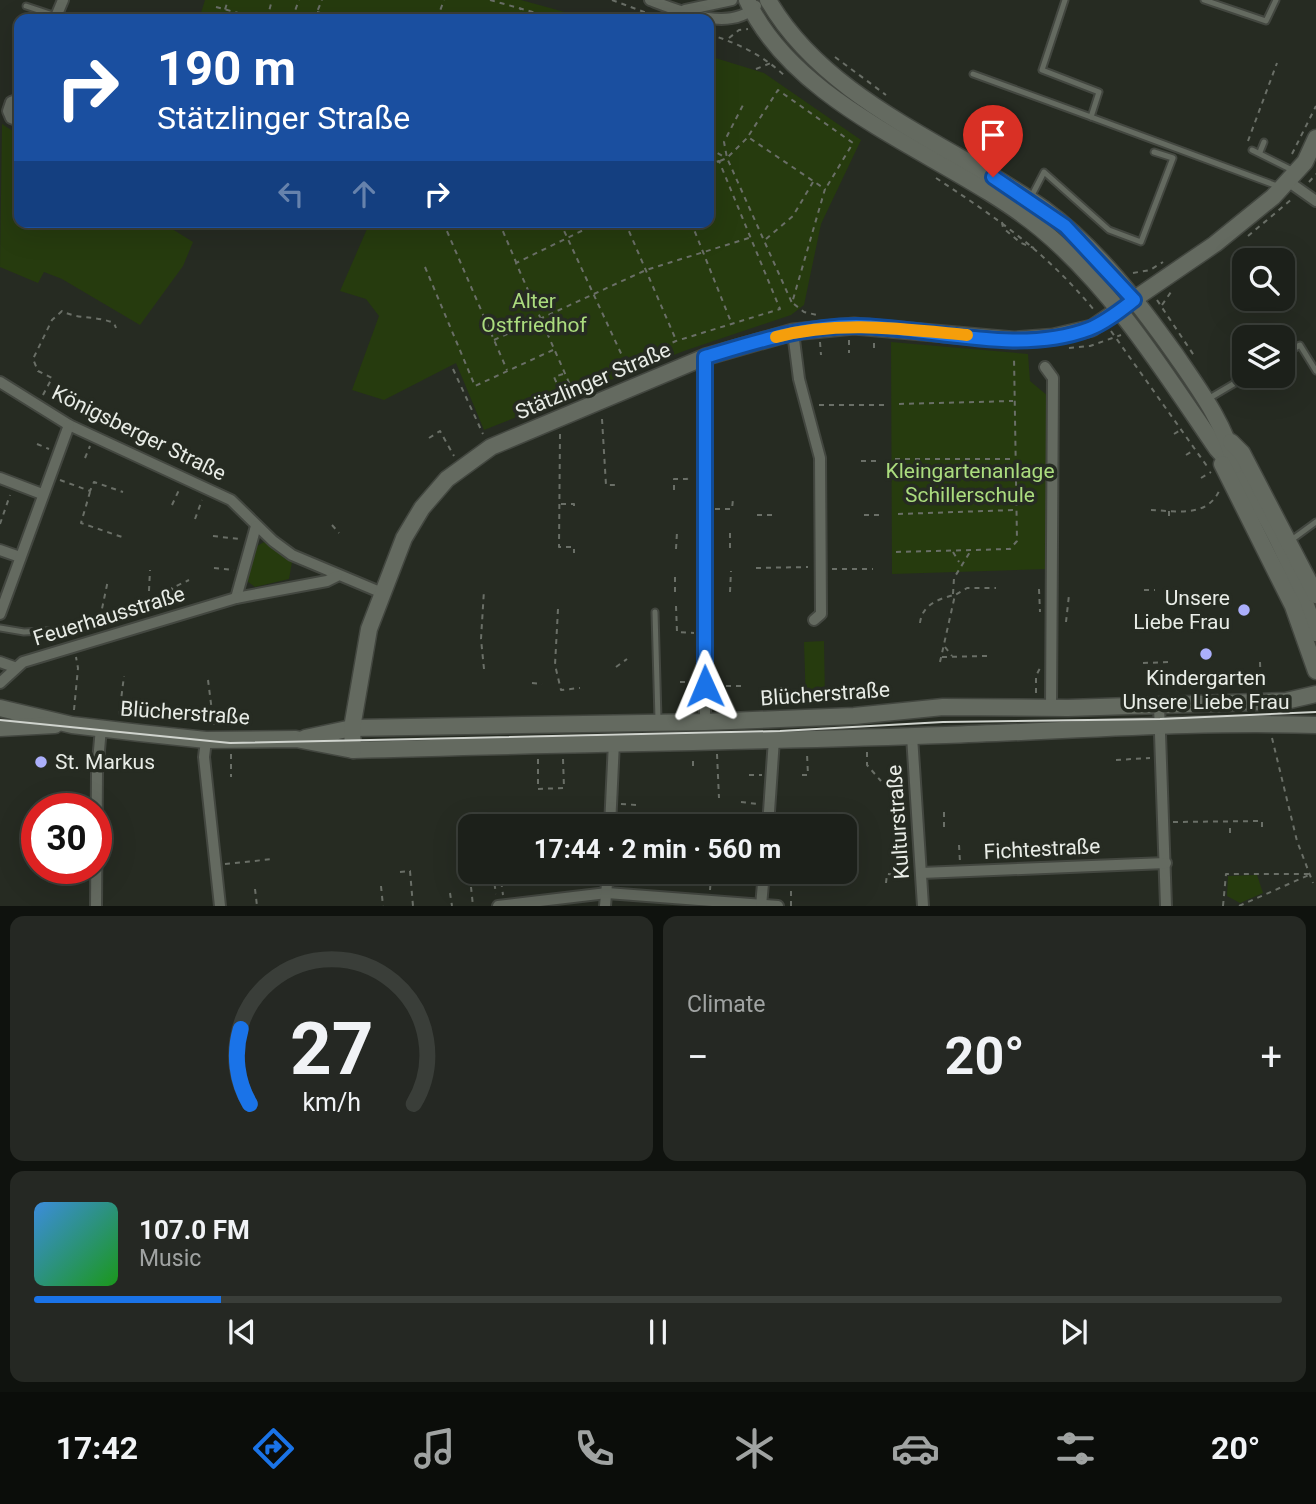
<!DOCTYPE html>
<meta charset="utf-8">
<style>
:root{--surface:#1c201a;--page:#252823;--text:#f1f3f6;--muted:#a0a3a2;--line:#3a3e39;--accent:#1a73e8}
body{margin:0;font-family:Roboto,sans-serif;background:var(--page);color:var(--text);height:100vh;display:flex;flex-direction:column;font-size:26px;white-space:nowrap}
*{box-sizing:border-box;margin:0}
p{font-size:23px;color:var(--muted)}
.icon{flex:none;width:38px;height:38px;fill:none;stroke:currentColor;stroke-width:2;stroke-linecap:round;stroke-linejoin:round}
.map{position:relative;height:906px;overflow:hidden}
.details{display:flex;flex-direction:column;gap:10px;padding:10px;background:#0f120e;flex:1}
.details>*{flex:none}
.hud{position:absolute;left:14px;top:14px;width:700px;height:214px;border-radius:14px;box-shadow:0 7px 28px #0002,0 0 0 2px var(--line);background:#1a4fa0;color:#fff;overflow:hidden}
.fabs{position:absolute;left:1232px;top:248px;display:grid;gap:14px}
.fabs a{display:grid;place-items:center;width:63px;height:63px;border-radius:14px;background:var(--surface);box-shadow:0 7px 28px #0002,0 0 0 2px var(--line);font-size:35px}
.speed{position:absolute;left:21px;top:793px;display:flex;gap:14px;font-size:35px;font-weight:700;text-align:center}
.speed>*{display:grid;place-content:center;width:91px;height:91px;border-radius:50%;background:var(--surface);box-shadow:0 7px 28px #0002,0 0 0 2px var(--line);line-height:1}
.speed .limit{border:10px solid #d22;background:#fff;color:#111}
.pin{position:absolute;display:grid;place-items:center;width:60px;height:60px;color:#fff;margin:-72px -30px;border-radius:50% 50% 50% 0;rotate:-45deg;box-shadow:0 0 7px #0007}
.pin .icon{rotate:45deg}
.me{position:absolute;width:77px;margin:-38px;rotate:359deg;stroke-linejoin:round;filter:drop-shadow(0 0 5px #0008)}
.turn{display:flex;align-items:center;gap:24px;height:147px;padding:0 28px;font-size:32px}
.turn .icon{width:91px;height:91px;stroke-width:2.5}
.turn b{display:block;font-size:49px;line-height:60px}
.lanes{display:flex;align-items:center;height:66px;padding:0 28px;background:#0003;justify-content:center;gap:35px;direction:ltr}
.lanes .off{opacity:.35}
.big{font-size:52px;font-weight:700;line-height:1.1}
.details .card{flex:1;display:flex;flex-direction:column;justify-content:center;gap:10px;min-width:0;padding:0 24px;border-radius:14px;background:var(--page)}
.details .dial{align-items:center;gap:0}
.dial svg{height:182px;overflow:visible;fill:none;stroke:var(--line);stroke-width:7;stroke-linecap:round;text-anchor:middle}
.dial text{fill:var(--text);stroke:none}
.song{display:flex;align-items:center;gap:21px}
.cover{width:84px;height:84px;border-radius:10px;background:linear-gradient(135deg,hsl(210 70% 55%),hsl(120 70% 35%))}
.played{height:7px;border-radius:4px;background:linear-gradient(90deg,var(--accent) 15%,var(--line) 15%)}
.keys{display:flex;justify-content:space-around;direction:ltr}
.heat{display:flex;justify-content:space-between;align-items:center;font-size:38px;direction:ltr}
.details .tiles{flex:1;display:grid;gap:10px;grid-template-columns:1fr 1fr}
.card:last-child{grid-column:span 2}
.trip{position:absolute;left:458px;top:814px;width:399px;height:70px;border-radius:14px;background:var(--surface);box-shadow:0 7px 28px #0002,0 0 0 2px var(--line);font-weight:700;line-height:70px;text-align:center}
.dock{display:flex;height:112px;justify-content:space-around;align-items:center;background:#0b0d0a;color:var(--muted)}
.dock .icon{width:49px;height:49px}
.dock .current{color:var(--accent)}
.dock b{font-size:32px;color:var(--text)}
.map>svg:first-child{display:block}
.green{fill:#263b0e}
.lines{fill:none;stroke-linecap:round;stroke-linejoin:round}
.lane-casing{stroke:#434740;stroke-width:9}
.street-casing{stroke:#434740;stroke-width:14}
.secondary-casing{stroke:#434740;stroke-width:19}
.path{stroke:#6a6f67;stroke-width:2;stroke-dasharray:5 5;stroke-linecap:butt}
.lane{stroke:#646a60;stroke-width:5}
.street{stroke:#646a60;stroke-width:10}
.secondary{stroke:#646a60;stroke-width:16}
.tram{stroke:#d0d4ce;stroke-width:2}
.route-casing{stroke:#114b97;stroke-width:18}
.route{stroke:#1a73e8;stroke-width:12}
.slow{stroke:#f59e0b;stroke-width:12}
.poi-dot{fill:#abaffb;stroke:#262b22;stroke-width:2.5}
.labels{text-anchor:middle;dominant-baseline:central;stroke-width:7;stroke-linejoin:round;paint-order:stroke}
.park-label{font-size:21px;fill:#abdc7e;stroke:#262b22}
.street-label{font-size:21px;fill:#e8ece6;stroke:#262b22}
.poi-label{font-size:21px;fill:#e8ece6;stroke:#262b22;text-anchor:end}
</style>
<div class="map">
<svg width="1316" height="906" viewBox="0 0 1316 906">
<rect width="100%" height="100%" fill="#262b22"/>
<!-- green -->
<g class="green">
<polygon points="205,0 521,0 590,19 199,19"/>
<polygon points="709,56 764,73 861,140 821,224 804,305 791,315 684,351 484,430 456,363 384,400 352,390 379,316 366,299 340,291 370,222 709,222"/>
<polygon points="2,124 19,135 19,222 161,222 193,242 183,266 140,325 62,279 44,272 38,283 0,267"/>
<polygon points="891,342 1028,354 1030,381 1048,396 1048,569 892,574"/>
<polygon points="264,542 292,562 289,579 255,587 247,581 257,546"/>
<polygon points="824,641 825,703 806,703 804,642"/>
<polygon points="1257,875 1263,893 1240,903 1227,896 1228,876"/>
</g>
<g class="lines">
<!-- lane casing -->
<g class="lane-casing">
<g id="lane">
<polyline points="1065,0 1042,70 1099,92 1091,117 1280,187"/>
<polyline points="1204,0 1266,21 1276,0"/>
<polyline points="26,6 56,16"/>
<polyline points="973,74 1091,117"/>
<polyline points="1252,150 1294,171"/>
<polyline points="1260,152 1264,142"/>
<polyline points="1031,197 1044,172 1109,230 1141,242 1173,158 1154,152"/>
<polyline points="1283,355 1300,345 1316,371"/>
<polyline points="1208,399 1247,376"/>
<polyline points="1290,541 1316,522"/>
<polyline points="655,612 658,719"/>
<polyline points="0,628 24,632 80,629"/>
</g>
</g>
<!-- street casing -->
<g class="street-casing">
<g id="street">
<path d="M650 0C679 11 730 33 756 6"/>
<polyline points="685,10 732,0"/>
<polyline points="55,19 63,0"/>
<polyline points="19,99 11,102 8,111 11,118 19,121"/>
<polyline points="1289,182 1316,201"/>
<polyline points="793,332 799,379 820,458 821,614 814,620"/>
<polyline points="1045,367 1053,378 1051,708"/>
<polyline points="0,382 69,425 231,500 273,541 292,555 380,592"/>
<polyline points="0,478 42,494"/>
<polyline points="0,550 20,557"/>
<polyline points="236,598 256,526"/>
<polyline points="0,614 69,425"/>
<polyline points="0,662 14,667"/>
<polyline points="0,683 23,662 236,598 327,581 337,576"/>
<polyline points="1159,705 1166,906"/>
<polyline points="705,722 705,357"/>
<polyline points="912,736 923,906"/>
<polyline points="206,740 204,757 220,906"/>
<polyline points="610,826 614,742"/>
<polyline points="768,826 774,739"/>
<polyline points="921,873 1166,863"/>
<polyline points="96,906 97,773 101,728"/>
<polyline points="498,906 607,893 778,906"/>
<polyline points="605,906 608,872"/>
<polyline points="761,906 764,872"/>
</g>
</g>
<!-- secondary casing -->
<g class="secondary-casing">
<g id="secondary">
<path d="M747 0C797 110 953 156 1041 229 1113 289 1165 373 1217 449 1262 495 1295 572 1316 633"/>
<path d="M768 0C827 102 952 144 1044 209 1096 247 1138 302 1175 354 1199 389 1225 424 1235 465"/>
<polyline points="1231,442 1242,453 1316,595"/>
<polyline points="1222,464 1293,606 1316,671"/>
<path d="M0 708 72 725 140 733 206 740 296 739 353 750C551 744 748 742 946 735 1069 731 1193 721 1316 725"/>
<polyline points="0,728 55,725"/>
<polyline points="305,738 352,728 705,722 854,716 943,707 1068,708 1286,701 1316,694"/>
<polyline points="353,750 352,728 369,629 404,538 422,508 447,479 491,447 705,357 793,332 854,326 1014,340 1053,337 1092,328 1215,244 1273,197 1305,162 1316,138"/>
</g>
</g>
<!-- path -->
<g class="path">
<polyline points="490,0 558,19"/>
<polyline points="612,0 663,19"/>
<polyline points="216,7 261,19"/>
<polyline points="317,12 342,19"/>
<polyline points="222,19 228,0"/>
<polyline points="267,19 272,0"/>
<polyline points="292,19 299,0"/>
<polyline points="314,19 322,0"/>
<polyline points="437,19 444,0"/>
<polyline points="516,19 521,8"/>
<polyline points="582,19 591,19"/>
<path d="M709 34C739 44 763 55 786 77"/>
<polyline points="729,38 739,30 748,29"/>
<polyline points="712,45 716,38"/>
<polyline points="835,57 886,95"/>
<polyline points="756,69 771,63"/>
<polyline points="13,88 19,73"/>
<polyline points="749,135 778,90 853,143 826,188"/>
<polyline points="1248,141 1277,63"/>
<polyline points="709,148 726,158"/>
<polyline points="1292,154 1316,106"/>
<polyline points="720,161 727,158 748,137 825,189 792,303 727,158 724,142 743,105"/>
<path d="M936 178C997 218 1047 253 1094 310"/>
<polyline points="1309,182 1316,174"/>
<polyline points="443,222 507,370"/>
<polyline points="499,222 516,262"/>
<polyline points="560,222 625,362"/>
<polyline points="600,222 516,263 571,387 676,341 780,309 719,161 709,164"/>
<polyline points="625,222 676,340"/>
<polyline points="691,222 731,322"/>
<polyline points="1002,222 1003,228 1021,243 1034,248"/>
<polyline points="1248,236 1292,199"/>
<polyline points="766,239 793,216 813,182"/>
<polyline points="425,267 475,386 553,350"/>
<polyline points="1133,273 1150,270 1163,262"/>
<polyline points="1157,300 1195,357"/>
<polyline points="794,304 804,312 817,315"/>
<polyline points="1162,305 1171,292"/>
<polyline points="1111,331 1209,469"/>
<polyline points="494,340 646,270 752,237"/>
<polyline points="849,340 849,353"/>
<polyline points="820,342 821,355"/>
<polyline points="874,343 874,352"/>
<polyline points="1069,348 1090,346 1121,335"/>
<polyline points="453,369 483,434"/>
<polyline points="563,374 554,377 565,402"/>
<path d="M43 395 52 378 38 371 33 359 52 320 62 311C79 320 94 315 114 323L116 328"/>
<polyline points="526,400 535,414"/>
<polyline points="899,404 1013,401"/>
<polyline points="819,405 884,405"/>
<polyline points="602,419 606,485 616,485"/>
<polyline points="560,434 559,547 574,547 574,553"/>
<polyline points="1174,434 1182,429"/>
<polyline points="429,438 440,431 454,456"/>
<polyline points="37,444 49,449"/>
<polyline points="1186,455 1194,450"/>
<polyline points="85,458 90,446"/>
<polyline points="895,459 1013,459"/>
<polyline points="861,461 881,461"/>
<polyline points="1016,476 1042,476"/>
<polyline points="1201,478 1211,472"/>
<polyline points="60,480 90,491 94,482 123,492"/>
<polyline points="674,490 674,479 687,479 690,476"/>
<polyline points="90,492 81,523 122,537"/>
<polyline points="561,504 574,504 574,510"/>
<polyline points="172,505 179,490"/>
<polyline points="715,509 732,509 733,499"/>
<path d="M1151 510C1177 511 1208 518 1220 489"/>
<polyline points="1169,511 1169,520"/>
<polyline points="898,514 1015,510"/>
<polyline points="757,515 777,515"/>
<polyline points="864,515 884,515"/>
<polyline points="195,519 202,500"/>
<polyline points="0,524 10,495"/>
<polyline points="332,525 339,533"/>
<polyline points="730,533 730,548"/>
<polyline points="213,536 239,539"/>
<polyline points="676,549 677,532"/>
<polyline points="896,552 1010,549 1017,541 1014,356"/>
<polyline points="953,552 959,562"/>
<polyline points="214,568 234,570"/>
<polyline points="756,568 808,567"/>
<polyline points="832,569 873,569"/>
<polyline points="1039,589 1040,612"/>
<polyline points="1144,590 1155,590"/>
<polyline points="675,592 675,572"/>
<polyline points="730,592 731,571"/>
<polyline points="953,594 954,578 970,552"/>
<polyline points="177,602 172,588 189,580"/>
<polyline points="676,606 677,632 694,633"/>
<polyline points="558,609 555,665 561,690 580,688"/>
<polyline points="148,611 150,570"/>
<polyline points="128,620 130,611"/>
<polyline points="1144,621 1155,622"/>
<polyline points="1066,622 1069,595"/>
<path d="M920 623C922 605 938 599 954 595"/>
<polyline points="98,628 108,580"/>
<polyline points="945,647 952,656"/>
<polyline points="942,657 987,656"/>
<polyline points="940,662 955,595 967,588 996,588"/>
<polyline points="1260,662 1261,689"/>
<polyline points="1143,663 1170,662"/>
<polyline points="616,667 627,659"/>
<polyline points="484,669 481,639 484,590"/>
<polyline points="208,680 214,727"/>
<polyline points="680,682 693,682"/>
<polyline points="532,683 542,684"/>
<polyline points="716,686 743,686"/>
<polyline points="777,687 789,687"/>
<polyline points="1036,693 1036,676 1040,668"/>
<polyline points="74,710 78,668 76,657"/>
<polyline points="119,716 124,676"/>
<polyline points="1272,738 1297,841 1313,883"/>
<polyline points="867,752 867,765 881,781"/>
<polyline points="231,754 231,777"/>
<polyline points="717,754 719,798"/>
<polyline points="538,759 538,789 564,788 563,759"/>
<polyline points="1116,760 1150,758"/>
<polyline points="693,766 693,756"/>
<polyline points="749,775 762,775"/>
<polyline points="802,775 808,775 807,754"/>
<polyline points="741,802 758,804"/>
<polyline points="621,804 637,805"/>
<polyline points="944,812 944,832"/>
<polyline points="781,813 797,816"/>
<polyline points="1173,822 1262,821 1262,832"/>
<polyline points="748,824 757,825"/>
<polyline points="1230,833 1230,824"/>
<polyline points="959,845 960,862"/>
<polyline points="225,864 273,859"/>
<polyline points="400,872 410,871 413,906"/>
<polyline points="500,872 503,895"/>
<polyline points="493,874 496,894"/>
<polyline points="684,882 688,882"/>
<polyline points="886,883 887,874 909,876"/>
<polyline points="381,886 383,906"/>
<polyline points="471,887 473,906"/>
<polyline points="255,889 257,906"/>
<polyline points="710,890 711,877"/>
<polyline points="450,893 452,906"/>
<polyline points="791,906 791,876"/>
<polyline points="1223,906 1226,874 1309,874"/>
<polyline points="1239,906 1309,875"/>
</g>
<!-- lane -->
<use href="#lane" class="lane"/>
<!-- street -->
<use href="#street" class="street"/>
<!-- secondary -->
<use href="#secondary" class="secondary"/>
<!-- tram -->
<polyline class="tram" points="0,720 230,743 780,731 943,722 1160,719 1316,712"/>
</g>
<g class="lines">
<!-- route casing -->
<g class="route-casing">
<path id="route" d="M705 686V357C755 342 804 326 856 326 931 327 1017 356 1089 329 1105 323 1121 310 1134 300L1065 226 993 177"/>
</g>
<!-- route -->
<use href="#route" class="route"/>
<!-- slow -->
<path class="slow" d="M776 337C838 320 903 329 967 335"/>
</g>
<!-- markers -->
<g class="poi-dot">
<circle cx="1244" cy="610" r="7"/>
<circle cx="1206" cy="654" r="7"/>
<circle cx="41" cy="762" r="7"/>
</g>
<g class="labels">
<!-- park labels -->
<g class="park-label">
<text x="534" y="301">Alter<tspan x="534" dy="24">Ostfriedhof</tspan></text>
<text x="970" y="471">Kleingartenanlage<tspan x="970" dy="24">Schillerschule</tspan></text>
</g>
<!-- street labels -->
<g class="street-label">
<text transform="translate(593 381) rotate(-23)">Stätzlinger Straße</text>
<text transform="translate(139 433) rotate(26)">Königsberger Straße</text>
<text transform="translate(109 616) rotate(-17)">Feuerhausstraße</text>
<text transform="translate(825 694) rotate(-4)">Blücherstraße</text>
<text transform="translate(185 713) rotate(4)">Blücherstraße</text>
<text transform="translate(898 822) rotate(-94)">Kulturstraße</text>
<text transform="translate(1042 849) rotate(-3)">Fichtestraße</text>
</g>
<!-- poi labels -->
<g class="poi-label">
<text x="1230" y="598">Unsere<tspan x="1230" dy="24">Liebe Frau</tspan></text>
<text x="1206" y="678" text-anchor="middle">Kindergarten<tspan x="1206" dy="24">Unsere Liebe Frau</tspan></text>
<text x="55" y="762" text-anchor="start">St. Markus</text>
</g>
</g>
</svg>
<div class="fabs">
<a><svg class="icon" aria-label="search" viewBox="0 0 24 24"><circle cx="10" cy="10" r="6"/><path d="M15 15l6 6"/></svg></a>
<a><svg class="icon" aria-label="layers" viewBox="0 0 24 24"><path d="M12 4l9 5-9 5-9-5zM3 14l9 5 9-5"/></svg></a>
</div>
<div class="speed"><div class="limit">30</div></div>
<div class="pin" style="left:993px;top:177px;background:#d93025"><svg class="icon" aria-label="arrive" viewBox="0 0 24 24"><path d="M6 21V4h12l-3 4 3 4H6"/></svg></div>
<svg class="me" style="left:705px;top:686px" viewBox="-20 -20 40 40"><path d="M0-17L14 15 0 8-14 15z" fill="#1a73e8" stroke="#fff" stroke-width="4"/></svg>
<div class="trip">17:44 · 2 min · 560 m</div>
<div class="hud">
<div class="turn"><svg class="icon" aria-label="right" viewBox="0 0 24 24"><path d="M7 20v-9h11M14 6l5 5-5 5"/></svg><div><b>190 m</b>Stätzlinger Straße</div></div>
<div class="lanes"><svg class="icon off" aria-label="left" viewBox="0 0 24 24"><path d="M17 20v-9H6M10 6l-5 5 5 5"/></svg><svg class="icon off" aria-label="ahead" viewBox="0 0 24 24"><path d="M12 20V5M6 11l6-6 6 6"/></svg><svg class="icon" aria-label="right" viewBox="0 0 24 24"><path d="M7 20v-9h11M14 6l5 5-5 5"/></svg></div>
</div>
</div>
<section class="details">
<div class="tiles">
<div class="card dial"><svg viewBox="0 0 100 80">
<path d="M14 69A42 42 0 1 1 86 69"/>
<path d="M14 69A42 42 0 0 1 10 36" stroke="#1a73e8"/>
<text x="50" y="56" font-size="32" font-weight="700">27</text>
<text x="50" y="72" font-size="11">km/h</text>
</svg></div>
<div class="card"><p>Climate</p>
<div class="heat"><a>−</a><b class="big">20°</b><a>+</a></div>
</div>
<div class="card">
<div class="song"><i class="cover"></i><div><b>107.0 FM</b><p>Music</p></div></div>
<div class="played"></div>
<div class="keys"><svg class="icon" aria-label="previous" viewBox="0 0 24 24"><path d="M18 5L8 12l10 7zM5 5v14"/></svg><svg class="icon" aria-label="pause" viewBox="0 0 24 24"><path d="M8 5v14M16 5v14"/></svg><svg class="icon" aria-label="next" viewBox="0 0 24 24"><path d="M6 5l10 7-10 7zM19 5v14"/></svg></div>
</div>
</div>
</section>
<nav class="dock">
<b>17:42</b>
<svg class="icon current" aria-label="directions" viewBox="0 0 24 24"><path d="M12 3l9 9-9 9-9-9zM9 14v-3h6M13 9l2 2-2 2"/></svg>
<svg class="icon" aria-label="music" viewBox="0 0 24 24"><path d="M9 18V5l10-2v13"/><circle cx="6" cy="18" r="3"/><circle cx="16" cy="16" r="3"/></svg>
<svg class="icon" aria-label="phone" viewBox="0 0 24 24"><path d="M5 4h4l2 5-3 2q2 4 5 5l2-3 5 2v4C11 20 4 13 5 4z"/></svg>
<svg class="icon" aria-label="climate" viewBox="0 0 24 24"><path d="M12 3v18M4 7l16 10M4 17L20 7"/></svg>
<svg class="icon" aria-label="car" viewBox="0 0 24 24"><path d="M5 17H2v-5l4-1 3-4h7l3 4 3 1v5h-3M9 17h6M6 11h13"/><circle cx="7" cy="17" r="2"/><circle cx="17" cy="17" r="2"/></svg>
<svg class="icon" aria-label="filters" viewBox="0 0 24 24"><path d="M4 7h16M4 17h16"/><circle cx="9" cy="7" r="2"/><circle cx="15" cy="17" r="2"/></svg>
<b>20°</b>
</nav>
